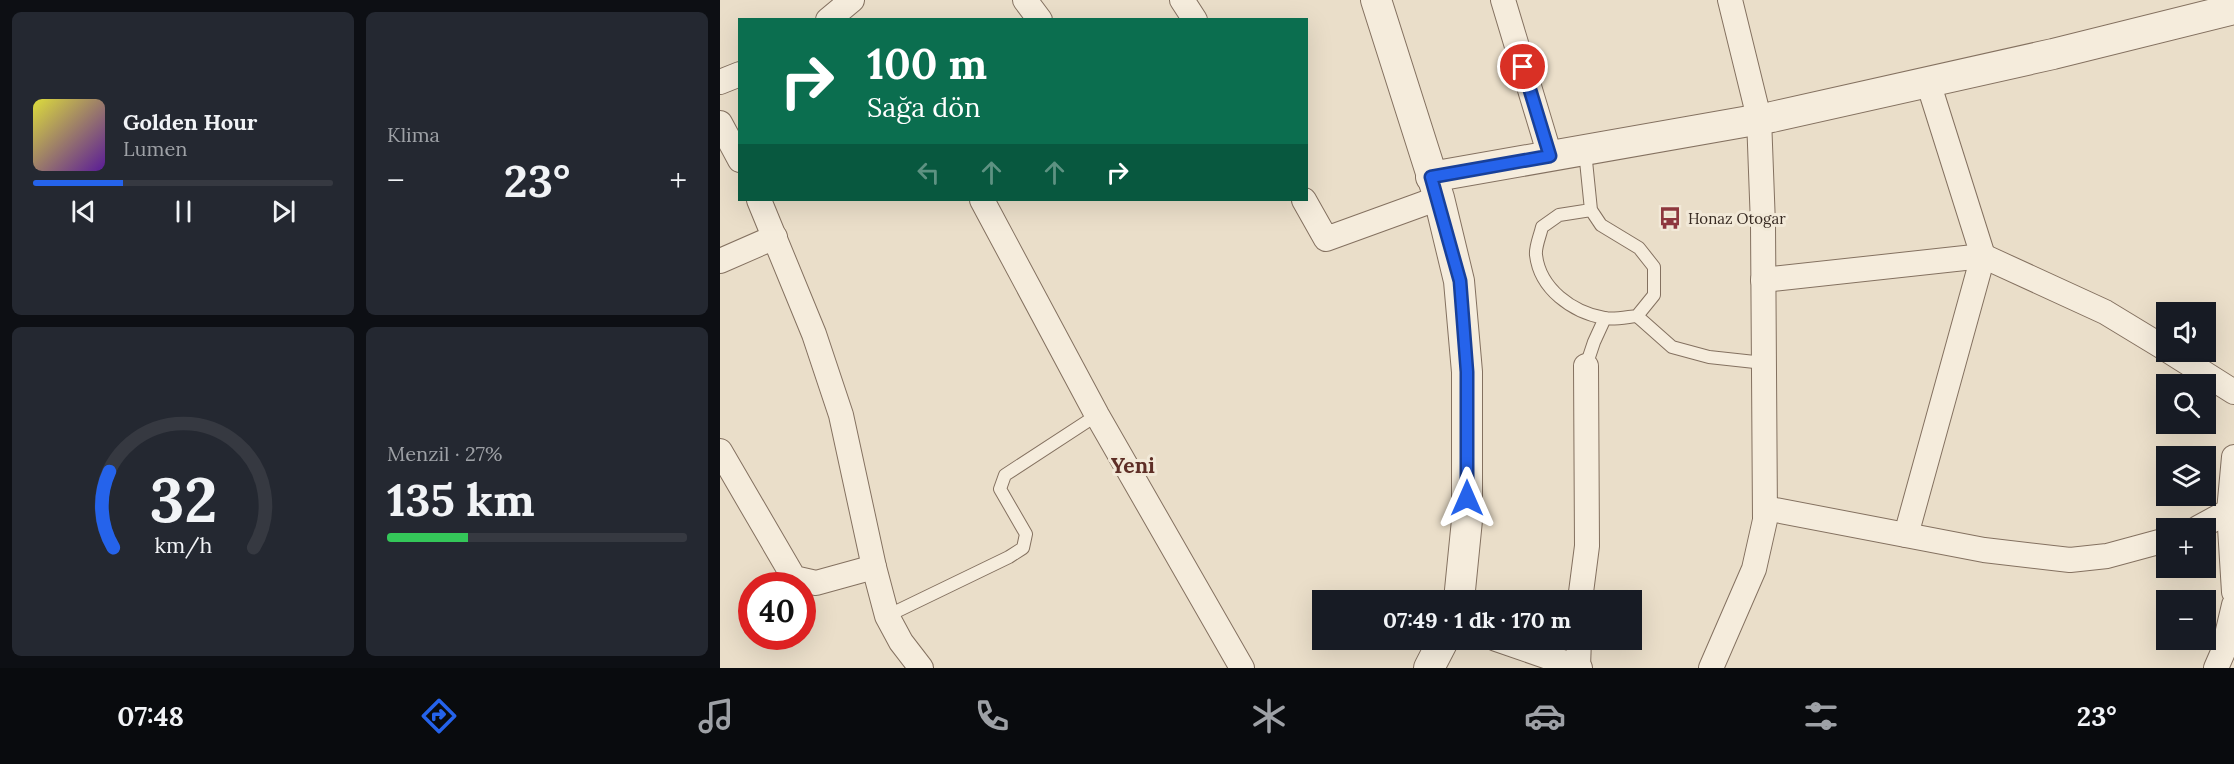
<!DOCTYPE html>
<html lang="tr">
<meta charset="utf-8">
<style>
:root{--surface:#171b24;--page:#242831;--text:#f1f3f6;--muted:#9ea1a6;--line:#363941;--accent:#2563eb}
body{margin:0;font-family:Lora,serif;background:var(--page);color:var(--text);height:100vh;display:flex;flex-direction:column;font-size:22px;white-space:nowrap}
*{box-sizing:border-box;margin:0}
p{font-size:20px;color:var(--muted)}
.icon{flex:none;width:33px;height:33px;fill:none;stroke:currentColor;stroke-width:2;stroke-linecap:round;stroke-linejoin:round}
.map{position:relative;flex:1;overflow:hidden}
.sheet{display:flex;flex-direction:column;gap:12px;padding:12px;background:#0d0f14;width:720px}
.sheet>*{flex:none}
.guide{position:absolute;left:18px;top:18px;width:570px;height:183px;border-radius:0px;box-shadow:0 6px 24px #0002;background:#0b6e4f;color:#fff;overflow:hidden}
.controls{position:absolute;left:1436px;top:302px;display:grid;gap:12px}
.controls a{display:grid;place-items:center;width:60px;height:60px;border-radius:0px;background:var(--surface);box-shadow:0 6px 24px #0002;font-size:30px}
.speed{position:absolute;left:18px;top:572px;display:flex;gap:12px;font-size:30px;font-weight:700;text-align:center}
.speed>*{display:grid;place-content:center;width:78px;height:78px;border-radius:50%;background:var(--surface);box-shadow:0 6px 24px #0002;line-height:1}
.speed .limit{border:9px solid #d22;background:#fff;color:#111}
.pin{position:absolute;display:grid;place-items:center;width:51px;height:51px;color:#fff;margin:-26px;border:3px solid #fff;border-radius:50%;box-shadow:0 2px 6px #0007}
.me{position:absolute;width:66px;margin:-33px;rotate:0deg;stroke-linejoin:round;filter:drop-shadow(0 0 4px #0008)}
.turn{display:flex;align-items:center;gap:21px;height:126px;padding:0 30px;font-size:27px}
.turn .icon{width:78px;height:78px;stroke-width:2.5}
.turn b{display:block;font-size:42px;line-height:51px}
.lanes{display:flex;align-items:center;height:57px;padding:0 30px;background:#0003;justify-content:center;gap:30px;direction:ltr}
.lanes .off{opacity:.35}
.big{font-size:45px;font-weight:700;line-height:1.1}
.sheet .widget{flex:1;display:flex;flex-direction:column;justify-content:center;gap:9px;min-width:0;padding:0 21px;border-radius:9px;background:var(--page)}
.sheet .dial{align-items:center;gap:0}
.dial svg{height:156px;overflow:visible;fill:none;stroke:var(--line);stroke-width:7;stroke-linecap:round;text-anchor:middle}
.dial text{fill:var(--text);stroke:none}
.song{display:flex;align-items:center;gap:18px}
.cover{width:72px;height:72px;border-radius:9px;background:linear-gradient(135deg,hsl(60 70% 55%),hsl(270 70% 35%))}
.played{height:6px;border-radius:3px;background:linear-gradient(90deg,var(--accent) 30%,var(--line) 30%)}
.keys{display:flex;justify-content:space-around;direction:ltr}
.heat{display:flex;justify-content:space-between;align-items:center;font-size:33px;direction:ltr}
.charge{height:9px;border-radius:4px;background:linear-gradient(90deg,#34c759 27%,var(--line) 0)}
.sheet .tiles{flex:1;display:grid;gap:12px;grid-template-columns:repeat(2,1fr)}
.trip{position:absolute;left:592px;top:590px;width:330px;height:60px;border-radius:0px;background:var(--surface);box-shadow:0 6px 24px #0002;font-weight:700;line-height:60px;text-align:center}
.dock{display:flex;height:96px;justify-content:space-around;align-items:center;background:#090b0e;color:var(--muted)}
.dock .icon{width:42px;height:42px}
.dock .active{color:var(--accent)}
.dock b{font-size:27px;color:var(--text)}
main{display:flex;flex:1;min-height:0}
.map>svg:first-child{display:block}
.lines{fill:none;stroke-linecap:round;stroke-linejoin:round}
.service-casing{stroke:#847160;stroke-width:14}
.minor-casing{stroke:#847160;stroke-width:26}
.tertiary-casing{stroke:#847160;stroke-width:32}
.service{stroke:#f5ecdc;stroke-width:12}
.minor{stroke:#f5ecdc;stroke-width:24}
.tertiary{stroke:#f5ecdc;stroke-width:30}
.route-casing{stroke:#184099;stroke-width:15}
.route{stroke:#2563eb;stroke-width:10}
.labels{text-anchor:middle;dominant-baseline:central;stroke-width:6;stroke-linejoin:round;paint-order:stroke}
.poi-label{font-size:15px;fill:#372a22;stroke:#f2e9d8;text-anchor:start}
.district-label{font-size:21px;font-weight:bold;fill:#5e2e26;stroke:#f2e9d8}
</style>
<main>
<section class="sheet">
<div class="tiles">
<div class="widget">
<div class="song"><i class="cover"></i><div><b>Golden Hour</b><p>Lumen</p></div></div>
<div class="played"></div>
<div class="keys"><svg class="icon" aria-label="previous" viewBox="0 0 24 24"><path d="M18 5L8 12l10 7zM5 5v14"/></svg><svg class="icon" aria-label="pause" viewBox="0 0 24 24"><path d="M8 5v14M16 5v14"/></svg><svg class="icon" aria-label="next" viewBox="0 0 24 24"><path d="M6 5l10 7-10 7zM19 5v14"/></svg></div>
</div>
<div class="widget"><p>Klima</p>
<div class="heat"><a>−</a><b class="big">23°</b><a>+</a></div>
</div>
<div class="widget dial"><svg viewBox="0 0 100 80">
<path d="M14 69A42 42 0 1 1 86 69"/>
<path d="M14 69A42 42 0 0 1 12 30" stroke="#2563eb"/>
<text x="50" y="56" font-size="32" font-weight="700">32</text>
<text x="50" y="72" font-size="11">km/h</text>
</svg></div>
<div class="widget"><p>Menzil · 27%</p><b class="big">135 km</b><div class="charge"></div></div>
</div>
</section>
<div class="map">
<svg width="1514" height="668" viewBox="0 0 1514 668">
<rect width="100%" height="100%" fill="#eadec9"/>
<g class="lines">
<!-- service casing -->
<g class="service-casing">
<g id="service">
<path d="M865 151 871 210 881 225 919 248 934 267V295L917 316C907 317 893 320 884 318 852 312 820 289 816 255 815 247 820 236 822 227L839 215 871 210"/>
<polyline points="917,316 952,347 989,357 1044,363"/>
<polyline points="866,366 874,342 885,318"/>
<polyline points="167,616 289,557 303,548 306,534 280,489 285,475 377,415"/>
</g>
</g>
<!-- minor casing -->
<g class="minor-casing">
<g id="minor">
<polyline points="305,0 320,20"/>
<polyline points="462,0 475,20"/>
<polyline points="783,0 830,156"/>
<polyline points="108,20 132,0"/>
<polyline points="0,82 20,74"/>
<polyline points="0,123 20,160"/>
<polyline points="39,200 94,334 121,415 154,567 167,616 181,642 201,668"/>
<polyline points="262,200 377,415 522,668"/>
<polyline points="584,200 606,239 719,198"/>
<polyline points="0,261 55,237"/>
<polyline points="1043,280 1263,256 1385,312 1446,349"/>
<polyline points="1449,351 1514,392"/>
<polyline points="0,451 74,578 96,583 154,567"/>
<polyline points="1514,457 1509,511 1514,592"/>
<polyline points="1045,508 1264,550 1350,560 1387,556 1446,540"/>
<polyline points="1478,528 1509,511"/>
<polyline points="1186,535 1263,256 1208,82"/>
<polyline points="860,600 867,546 866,366"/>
<polyline points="776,639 860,668"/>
<polyline points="858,667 859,639"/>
<polyline points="991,668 1034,569 1045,520 1043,225 1039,118 1010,0"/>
<polyline points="1496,668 1503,652 1514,605"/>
</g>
</g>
<!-- tertiary casing -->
<g class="tertiary-casing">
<g id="tertiary">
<polyline points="656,0 719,198 739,281 747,372 747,520 739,600"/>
<polyline points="711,177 1052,117 1333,54 1514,9"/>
<polyline points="709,668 724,639"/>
</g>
</g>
<!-- service -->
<use href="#service" class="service"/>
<!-- minor -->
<use href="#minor" class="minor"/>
<!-- tertiary -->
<use href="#tertiary" class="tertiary"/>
</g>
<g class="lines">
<!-- route casing -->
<g class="route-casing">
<polyline id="route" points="747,498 747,372 740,281 711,177 830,156 803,67"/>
</g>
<!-- route -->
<use href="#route" class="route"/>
</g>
<!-- icons -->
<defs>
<g id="bus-bare" transform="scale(1.8)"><path d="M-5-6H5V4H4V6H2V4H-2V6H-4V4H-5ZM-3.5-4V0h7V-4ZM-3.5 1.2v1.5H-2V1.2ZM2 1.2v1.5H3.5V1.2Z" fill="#8d373d" stroke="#f2e9d8" stroke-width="2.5" paint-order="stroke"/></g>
</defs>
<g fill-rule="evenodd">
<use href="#bus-bare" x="950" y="218"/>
</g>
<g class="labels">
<!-- poi labels -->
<g class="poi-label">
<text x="968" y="218">Honaz Otogar</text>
</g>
<!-- district labels -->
<g class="district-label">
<text x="413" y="465">Yeni</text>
</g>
</g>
</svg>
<div class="controls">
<a><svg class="icon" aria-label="sound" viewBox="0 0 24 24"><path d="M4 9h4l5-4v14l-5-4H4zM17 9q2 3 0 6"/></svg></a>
<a><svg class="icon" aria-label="search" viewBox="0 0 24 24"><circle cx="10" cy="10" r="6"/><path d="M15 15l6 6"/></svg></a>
<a><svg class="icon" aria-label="layers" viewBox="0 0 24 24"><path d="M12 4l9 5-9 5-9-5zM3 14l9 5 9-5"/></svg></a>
<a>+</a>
<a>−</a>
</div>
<div class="speed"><div class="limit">40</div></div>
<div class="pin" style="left:803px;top:67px;background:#d93025"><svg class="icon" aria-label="arrive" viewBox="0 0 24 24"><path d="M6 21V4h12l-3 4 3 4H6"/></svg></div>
<svg class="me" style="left:747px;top:498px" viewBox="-20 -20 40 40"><path d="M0-17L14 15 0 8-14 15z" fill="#2563eb" stroke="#fff" stroke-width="4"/></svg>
<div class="trip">07:49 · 1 dk · 170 m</div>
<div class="guide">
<div class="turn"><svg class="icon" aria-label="right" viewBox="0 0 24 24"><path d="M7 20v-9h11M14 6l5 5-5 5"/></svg><div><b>100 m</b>Sağa dön</div></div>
<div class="lanes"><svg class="icon off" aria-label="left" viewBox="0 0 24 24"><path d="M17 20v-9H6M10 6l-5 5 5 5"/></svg><svg class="icon off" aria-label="ahead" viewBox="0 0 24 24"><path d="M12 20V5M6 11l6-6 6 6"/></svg><svg class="icon off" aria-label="ahead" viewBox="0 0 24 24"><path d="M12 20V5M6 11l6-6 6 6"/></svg><svg class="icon" aria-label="right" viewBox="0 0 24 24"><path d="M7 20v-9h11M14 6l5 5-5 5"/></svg></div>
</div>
</div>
</main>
<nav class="dock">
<b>07:48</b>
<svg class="icon active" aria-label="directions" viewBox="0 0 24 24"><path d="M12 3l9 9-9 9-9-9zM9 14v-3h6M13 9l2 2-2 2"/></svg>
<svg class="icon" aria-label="music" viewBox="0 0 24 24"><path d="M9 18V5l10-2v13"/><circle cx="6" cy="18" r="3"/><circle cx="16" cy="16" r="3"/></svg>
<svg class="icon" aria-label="phone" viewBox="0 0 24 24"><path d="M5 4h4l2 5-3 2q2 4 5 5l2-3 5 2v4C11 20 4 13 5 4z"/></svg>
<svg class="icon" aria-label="climate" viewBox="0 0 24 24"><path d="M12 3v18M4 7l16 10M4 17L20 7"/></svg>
<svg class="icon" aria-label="car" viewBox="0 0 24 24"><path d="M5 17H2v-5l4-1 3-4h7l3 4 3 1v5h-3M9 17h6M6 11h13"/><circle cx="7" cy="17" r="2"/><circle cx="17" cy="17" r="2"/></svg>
<svg class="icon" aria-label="filters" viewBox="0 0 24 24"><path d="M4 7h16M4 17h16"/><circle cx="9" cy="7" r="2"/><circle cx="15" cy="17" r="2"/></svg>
<b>23°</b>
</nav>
